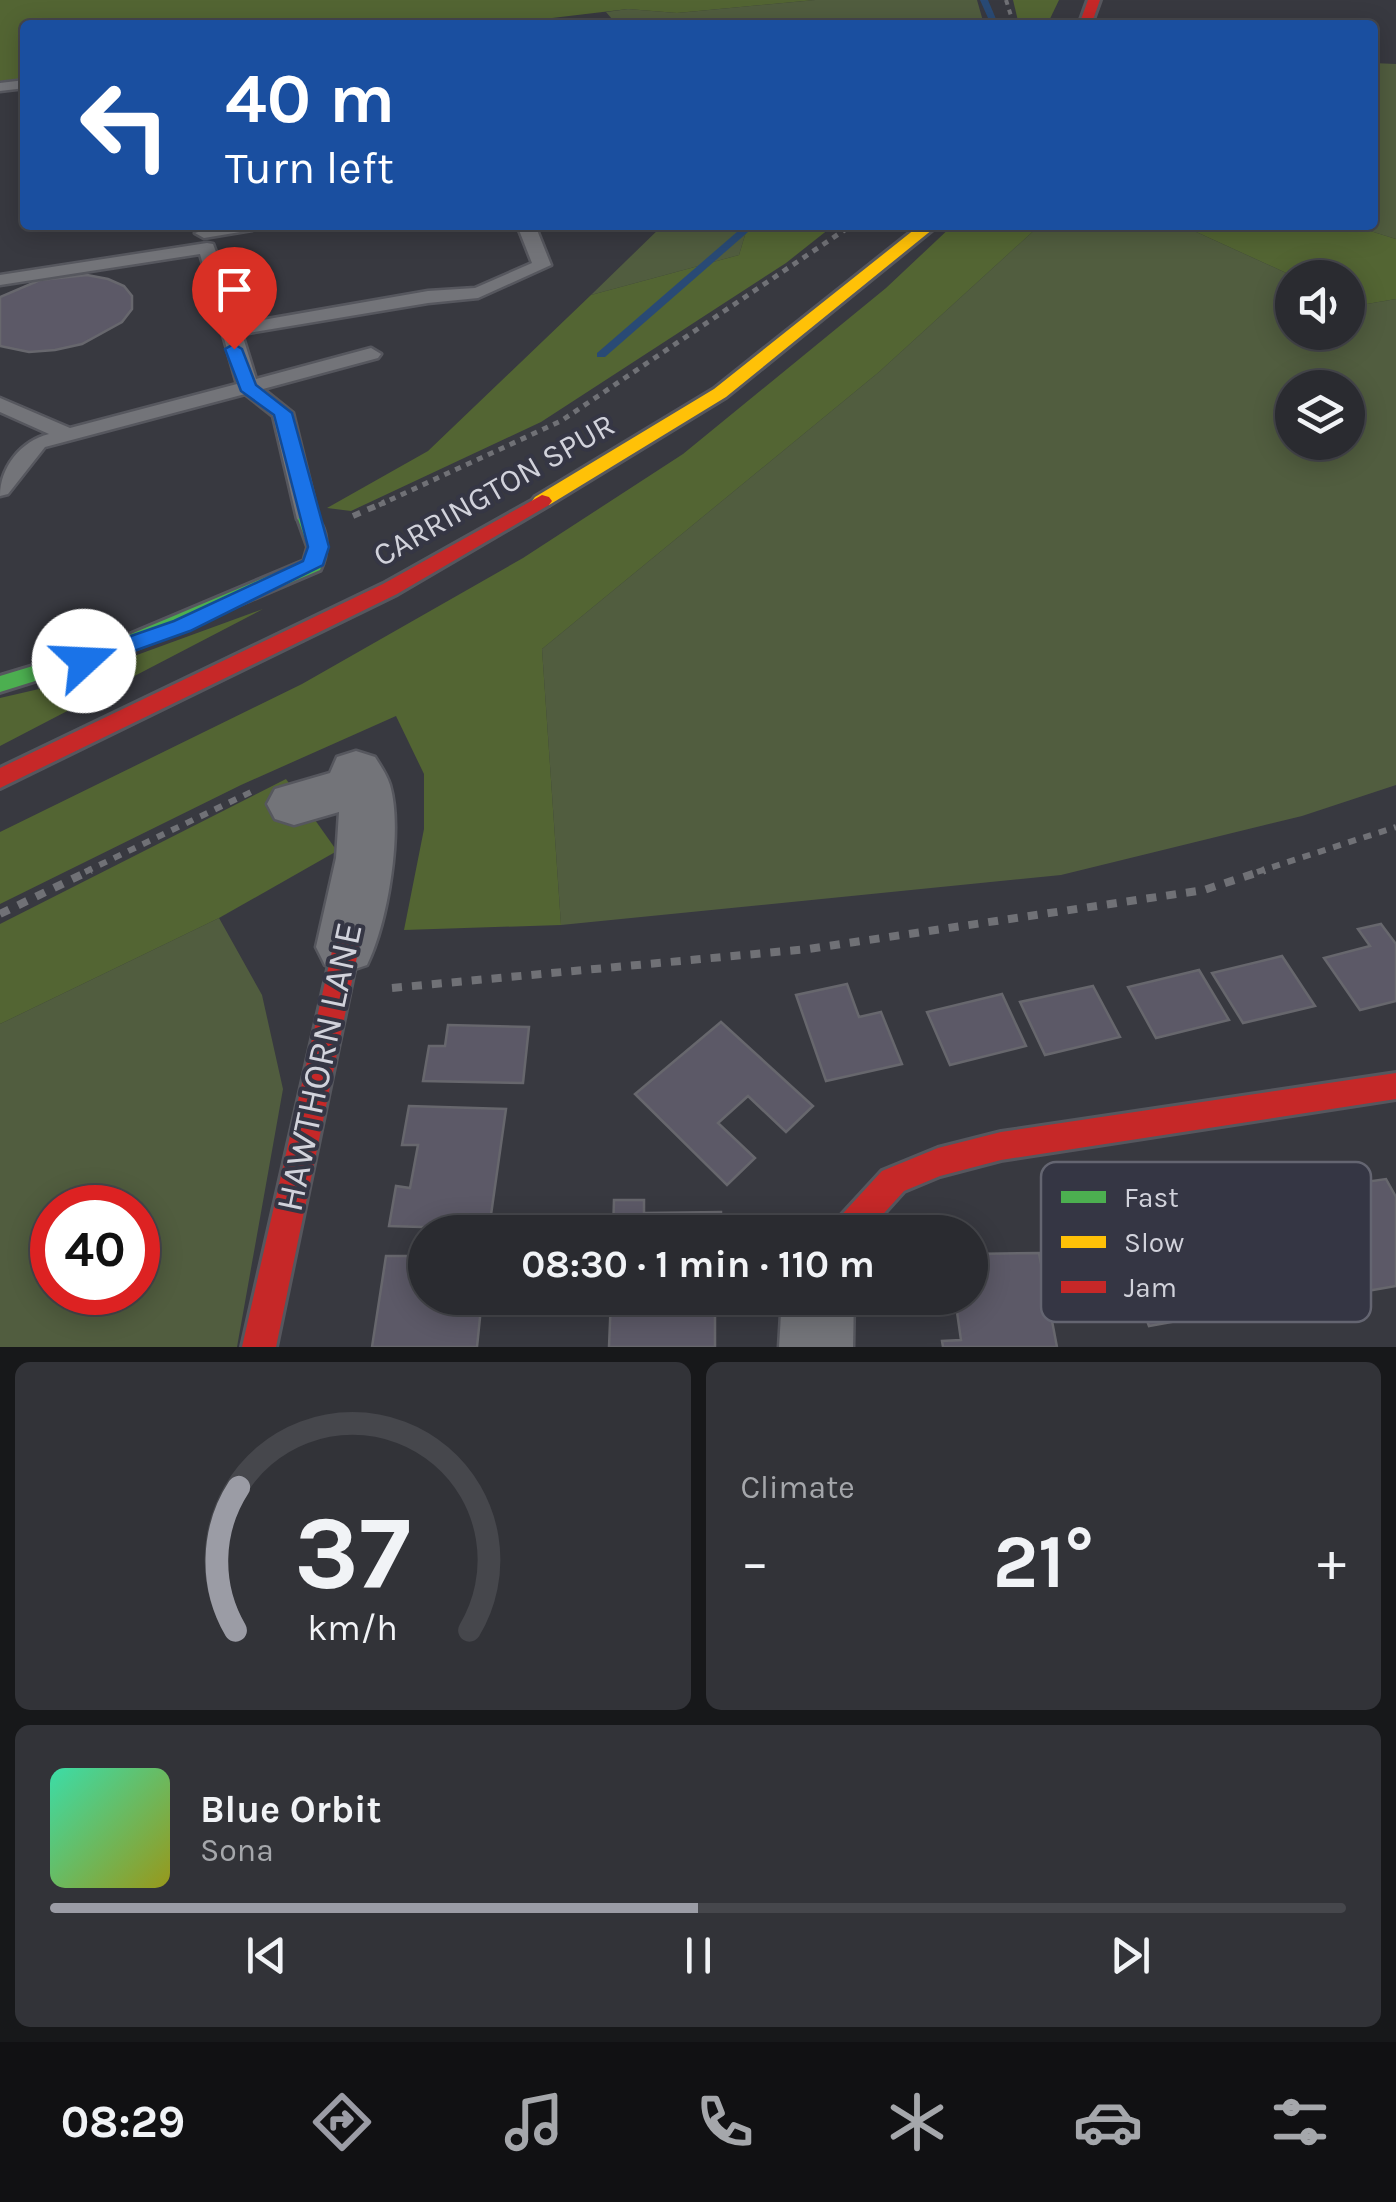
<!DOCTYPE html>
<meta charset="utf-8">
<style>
:root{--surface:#2a2b30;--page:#323338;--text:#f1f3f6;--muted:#a5a7ab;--line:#46474c;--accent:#9b9ca5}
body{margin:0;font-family:Karla,sans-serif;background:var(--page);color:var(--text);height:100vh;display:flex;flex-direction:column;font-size:38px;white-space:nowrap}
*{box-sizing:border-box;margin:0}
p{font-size:32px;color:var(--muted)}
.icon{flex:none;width:55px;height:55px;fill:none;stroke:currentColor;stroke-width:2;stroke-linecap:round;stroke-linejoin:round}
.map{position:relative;height:1347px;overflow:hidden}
.details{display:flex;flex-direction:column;gap:15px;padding:15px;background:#17181a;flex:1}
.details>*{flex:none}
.guide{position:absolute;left:20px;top:20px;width:1358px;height:210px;border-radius:10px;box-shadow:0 5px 25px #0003,0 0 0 2px var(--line);background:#1a4fa0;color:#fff;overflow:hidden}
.tools{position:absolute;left:1275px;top:260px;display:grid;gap:20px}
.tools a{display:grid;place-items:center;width:90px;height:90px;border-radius:50%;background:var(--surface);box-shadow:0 5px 25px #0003,0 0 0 2px var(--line);font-size:50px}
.speed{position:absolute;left:30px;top:1185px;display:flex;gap:20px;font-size:50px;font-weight:700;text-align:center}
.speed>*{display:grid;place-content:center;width:130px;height:130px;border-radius:50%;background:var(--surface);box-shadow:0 5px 25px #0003,0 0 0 2px var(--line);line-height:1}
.speed .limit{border:15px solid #d22;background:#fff;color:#111}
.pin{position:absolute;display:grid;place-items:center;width:85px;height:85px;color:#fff;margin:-102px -42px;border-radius:50% 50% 50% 0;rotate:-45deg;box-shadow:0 0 10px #0007}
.pin .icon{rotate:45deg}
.me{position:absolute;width:110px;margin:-55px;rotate:70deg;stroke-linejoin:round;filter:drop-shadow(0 0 8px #0008)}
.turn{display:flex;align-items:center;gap:35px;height:210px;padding:0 40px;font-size:45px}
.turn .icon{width:130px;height:130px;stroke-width:2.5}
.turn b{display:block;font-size:70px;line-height:85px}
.big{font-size:75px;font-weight:700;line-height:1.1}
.details .widget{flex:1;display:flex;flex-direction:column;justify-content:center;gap:15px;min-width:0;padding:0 35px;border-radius:15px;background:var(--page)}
.details .dial{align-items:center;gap:0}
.dial svg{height:260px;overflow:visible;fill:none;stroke:var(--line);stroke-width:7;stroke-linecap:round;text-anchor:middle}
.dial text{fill:var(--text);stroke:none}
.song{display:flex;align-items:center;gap:30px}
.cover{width:120px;height:120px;border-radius:15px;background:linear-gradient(135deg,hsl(160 70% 55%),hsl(60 70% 35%))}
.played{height:10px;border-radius:5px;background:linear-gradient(90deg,var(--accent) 50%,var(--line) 50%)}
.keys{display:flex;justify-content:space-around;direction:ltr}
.heat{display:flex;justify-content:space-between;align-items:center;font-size:55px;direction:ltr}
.details .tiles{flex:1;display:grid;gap:15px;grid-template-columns:1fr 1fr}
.widget:last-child{grid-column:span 2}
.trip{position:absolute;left:408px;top:1215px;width:580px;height:100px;border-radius:50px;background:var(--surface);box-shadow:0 5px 25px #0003,0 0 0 2px var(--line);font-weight:700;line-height:100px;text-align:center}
.tabs{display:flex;height:160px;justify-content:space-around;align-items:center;background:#111113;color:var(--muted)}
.tabs .icon{width:70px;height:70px}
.tabs .active{color:var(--accent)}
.tabs b{font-size:45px;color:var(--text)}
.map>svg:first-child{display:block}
.green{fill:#515d3f;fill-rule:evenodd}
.forest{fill:#536533}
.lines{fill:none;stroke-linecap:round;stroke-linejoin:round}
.stream{fill:#294a75;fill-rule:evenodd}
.building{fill:#5c5967;stroke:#67676d;stroke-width:2.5}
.lane-casing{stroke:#56575e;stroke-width:5}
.street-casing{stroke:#56575e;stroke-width:5}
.fast-casing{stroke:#56575e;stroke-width:6}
.slow-casing{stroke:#56575e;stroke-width:6}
.jam-casing{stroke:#56575e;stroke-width:6}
.path-far3{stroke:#707176;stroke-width:4;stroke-dasharray:5 5;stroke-linecap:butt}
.path-far2{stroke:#707176;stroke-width:5;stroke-dasharray:6 6;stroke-linecap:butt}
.path-far1{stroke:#707176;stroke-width:6;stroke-dasharray:8 8;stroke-linecap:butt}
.path{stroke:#707176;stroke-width:8;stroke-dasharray:10 10;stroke-linecap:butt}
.lane{fill:#737479;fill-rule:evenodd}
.street{fill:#737479;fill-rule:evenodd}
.fast{fill:#4caf50;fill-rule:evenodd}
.slow{fill:#ffc107;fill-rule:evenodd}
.jam{fill:#c62828;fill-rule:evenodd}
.route{fill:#1a73e8;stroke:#114b97;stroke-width:2.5}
.labels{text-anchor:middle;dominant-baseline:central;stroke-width:8;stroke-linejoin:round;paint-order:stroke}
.street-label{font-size:32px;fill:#d1d2db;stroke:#353644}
.near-street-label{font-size:38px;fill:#d1d2db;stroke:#353644}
.key{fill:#353644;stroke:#646571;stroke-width:2.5}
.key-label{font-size:28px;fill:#d1d2db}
</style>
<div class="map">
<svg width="1396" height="1347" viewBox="0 0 1396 1347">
<rect width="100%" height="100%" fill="#383940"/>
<!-- green -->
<g class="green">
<polygon points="815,0 977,0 983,21 963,25 617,25 606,12 628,9 677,13"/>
<polygon points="1373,63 1396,64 1396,239 1351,225 1372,225"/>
<polygon points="663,225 748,225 739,255 591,295"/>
<path d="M1040 225H1181L1295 277 1292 332H1348V303L1355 306 1396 299V785L1302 816 1061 875 561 925 542 649 879 372ZM1292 388H1348V442H1292Z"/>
<path d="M219 918 262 995 283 1089 237 1347H0V1024ZM52 1208H138V1292H52Z"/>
</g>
<!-- forest -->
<g class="forest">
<polygon points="0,0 815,0 677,13 628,9 494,25 25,25 25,81 0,84"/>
<polygon points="1013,0 1059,0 1047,25 1019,25"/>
<polygon points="748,225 834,225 786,263 541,422 351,511 327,508 428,451 591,295 739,255"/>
<polygon points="953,225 1040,225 879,372 542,649 561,925 404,930 424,829 424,774 396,716 241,785 0,904 0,832 302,684 523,558 683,454 886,288"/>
<polygon points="1181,225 1351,225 1396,239 1396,299 1355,306 1348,303 1348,278 1295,277"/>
<polygon points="263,609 0,746 0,698 52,686"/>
<polygon points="286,779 337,851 219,918 0,1024 0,924"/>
</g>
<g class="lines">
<!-- stream -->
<g class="stream">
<polygon points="980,0 988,0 996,19 988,25 979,25 988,18"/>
<polygon points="745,225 756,225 605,357 597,357 597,353"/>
</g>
</g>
<!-- building -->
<g class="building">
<polygon points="87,275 108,279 124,286 132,296 132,309 122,322 82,344 55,350 29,352 0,346 0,297 40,280"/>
<polygon points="1381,924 1396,944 1396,1001 1360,1010 1324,958 1370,946 1358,929"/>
<polygon points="1282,956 1315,1006 1243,1023 1212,973"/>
<polygon points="1199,970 1229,1020 1156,1038 1128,987"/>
<polygon points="847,984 859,1017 881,1012 902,1064 826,1081 796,995"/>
<polygon points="1093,986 1120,1037 1045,1055 1020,1002"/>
<polygon points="1002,994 1026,1046 950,1065 927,1012"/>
<polygon points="721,1022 813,1106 786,1132 748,1096 718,1123 755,1158 727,1185 635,1094"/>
<polygon points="448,1025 529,1027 523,1083 423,1081 429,1046 445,1046"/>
<polygon points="409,1106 506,1109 489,1229 389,1226 396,1186 410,1188 418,1145 402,1145"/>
<polygon points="1386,1179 1396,1197 1396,1286 1315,1300 1266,1195 1309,1187 1317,1204 1357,1197 1351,1184"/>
<polygon points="614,1200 644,1200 644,1213 721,1212 721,1232 613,1232"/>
<polygon points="1231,1201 1276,1303 1149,1326 1108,1218 1152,1210 1159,1227 1200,1220 1194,1207"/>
<polygon points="1039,1253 1057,1347 943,1347 942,1341 961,1340 955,1298 970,1298 970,1254"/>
<polygon points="386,1256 425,1256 425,1298 482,1298 477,1347 372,1347"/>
<polygon points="611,1298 703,1298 703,1306 715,1306 715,1347 609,1347"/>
</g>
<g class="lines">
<!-- lane casing -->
<g class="lane-casing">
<g id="lane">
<polygon points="25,80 25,88 0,91 0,83"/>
<polygon points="221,225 261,225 252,230 204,238 195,233"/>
<path d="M517 225H535L551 265 478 298 428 303 242 334 256 379 371 348 381 354 378 358 263 389 293 413 319 519 316 524 308 526 297 519 273 416 245 394 45 447 8 494 0 496C0 467 21 441 49 434L0 412V398L70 428 237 384 200 254 0 285V275L207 243 213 244 219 260 240 256 249 261 222 270 239 324 428 291 475 288 532 263Z"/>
</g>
</g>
<!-- street casing -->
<g class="street-casing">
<g id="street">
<path d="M356 751 375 757C380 765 387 775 390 785 403 830 388 922 367 965L346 972 325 965 316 947 336 858 339 812 294 825 275 819 267 804 275 789 330 773 337 757Z"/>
<polygon points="782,1298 854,1298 853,1347 779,1347"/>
</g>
</g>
<!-- fast casing -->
<g class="fast-casing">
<path id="fast" d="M308 513C329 522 329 551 320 570L128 652 0 692V676L112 642 304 561 308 547 298 519Z"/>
</g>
<!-- slow casing -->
<g class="slow-casing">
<polygon id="slow" points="920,225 938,225 726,397 549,505 535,505 532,501 535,497 714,389"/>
</g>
<!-- jam casing -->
<g class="jam-casing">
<g id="jam">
<polygon points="1088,0 1100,0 1091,25 1079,25"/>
<polygon points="542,495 549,497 552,501 549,505 397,594 0,788 0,768 383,584"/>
<polygon points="346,936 355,939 359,947 276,1347 242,1347 333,947 337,939"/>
<polygon points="1396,1073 1396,1099 1001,1160 940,1176 904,1191 867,1232 831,1232 836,1221 882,1171 938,1148 1001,1132"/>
</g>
</g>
<!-- path-far3 -->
<polyline class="path-far3" points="1006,0 1014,25"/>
<!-- path-far2 -->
<polyline class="path-far2" points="379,505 561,421 852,225"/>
<!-- path-far1 -->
<g class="path-far1">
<polyline points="353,516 385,502"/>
<polyline points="85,872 251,792"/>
<polyline points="1257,872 1396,827"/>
</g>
<!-- path -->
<g class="path">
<polyline points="0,914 91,870"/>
<polyline points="392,988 808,949 1204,890 1265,870"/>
</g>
<!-- lane -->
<use href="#lane" class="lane"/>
<!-- street -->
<use href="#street" class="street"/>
<!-- fast -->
<use href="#fast" class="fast"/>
<!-- slow -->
<use href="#slow" class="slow"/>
<!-- jam -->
<use href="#jam" class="jam"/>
</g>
<!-- route -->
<polygon class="route" points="234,344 242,349 256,385 292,413 329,547 323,565 190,631 92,666 76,666 73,661 76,655 174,621 303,561 308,547 274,415 241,391 225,349"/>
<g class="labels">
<!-- street labels -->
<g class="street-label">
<text transform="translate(494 490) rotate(-30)">CARRINGTON SPUR</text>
</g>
<!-- near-street labels -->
<g class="near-street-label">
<text transform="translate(319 1067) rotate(-78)">HAWTHORN LANE</text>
</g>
</g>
<!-- legend -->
<rect x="1041" y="1162" width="330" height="160" rx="15" class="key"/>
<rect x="1061" y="1191" width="45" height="12" fill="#4caf50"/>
<rect x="1061" y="1236" width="45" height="12" fill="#ffc107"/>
<rect x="1061" y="1281" width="45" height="12" fill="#c62828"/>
<g class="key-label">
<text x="1124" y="1207">Fast</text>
<text x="1124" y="1252">Slow</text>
<text x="1124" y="1297">Jam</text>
</g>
</svg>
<div class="tools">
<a><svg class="icon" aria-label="sound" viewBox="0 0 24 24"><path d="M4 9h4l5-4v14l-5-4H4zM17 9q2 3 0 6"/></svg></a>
<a><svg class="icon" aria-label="layers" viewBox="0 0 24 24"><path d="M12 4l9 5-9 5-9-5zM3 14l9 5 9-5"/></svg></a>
</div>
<div class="speed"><div class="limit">40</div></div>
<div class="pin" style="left:234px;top:349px;background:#d93025"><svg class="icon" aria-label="arrive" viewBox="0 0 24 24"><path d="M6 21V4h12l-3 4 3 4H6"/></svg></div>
<svg class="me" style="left:84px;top:661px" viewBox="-20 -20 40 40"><circle r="19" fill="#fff"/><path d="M0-13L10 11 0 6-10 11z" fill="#1a73e8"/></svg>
<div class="trip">08:30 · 1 min · 110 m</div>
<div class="guide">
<div class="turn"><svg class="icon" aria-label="left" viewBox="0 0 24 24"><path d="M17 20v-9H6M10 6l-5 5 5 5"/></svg><div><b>40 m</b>Turn left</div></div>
</div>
</div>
<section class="details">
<div class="tiles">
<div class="widget dial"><svg viewBox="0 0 100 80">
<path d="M14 69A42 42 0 1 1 86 69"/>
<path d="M14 69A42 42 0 0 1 15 25" stroke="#9b9ca5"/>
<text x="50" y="56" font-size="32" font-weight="700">37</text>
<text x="50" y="72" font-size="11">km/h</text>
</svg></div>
<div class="widget"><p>Climate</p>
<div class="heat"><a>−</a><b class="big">21°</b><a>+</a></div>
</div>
<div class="widget">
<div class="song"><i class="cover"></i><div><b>Blue Orbit</b><p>Sona</p></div></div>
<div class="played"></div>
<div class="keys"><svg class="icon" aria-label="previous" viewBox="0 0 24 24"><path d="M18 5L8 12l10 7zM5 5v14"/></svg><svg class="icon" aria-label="pause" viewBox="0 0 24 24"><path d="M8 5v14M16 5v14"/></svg><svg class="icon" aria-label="next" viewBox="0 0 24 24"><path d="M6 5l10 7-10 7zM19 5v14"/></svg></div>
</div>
</div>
</section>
<nav class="tabs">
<b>08:29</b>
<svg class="icon active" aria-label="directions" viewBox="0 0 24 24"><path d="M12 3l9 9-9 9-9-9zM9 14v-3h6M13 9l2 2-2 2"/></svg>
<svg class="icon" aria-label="music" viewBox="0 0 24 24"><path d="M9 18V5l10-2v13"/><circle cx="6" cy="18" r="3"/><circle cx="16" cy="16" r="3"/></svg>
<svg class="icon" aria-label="phone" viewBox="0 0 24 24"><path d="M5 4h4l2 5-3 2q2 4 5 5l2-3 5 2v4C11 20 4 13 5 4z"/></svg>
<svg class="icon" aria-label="climate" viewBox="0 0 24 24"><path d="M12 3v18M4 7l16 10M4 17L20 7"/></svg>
<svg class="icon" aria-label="car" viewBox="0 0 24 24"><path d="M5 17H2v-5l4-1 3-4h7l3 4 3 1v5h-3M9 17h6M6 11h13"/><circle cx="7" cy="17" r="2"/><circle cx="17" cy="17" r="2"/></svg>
<svg class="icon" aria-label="filters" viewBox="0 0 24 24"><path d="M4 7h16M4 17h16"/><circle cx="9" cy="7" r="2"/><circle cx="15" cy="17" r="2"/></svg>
</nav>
